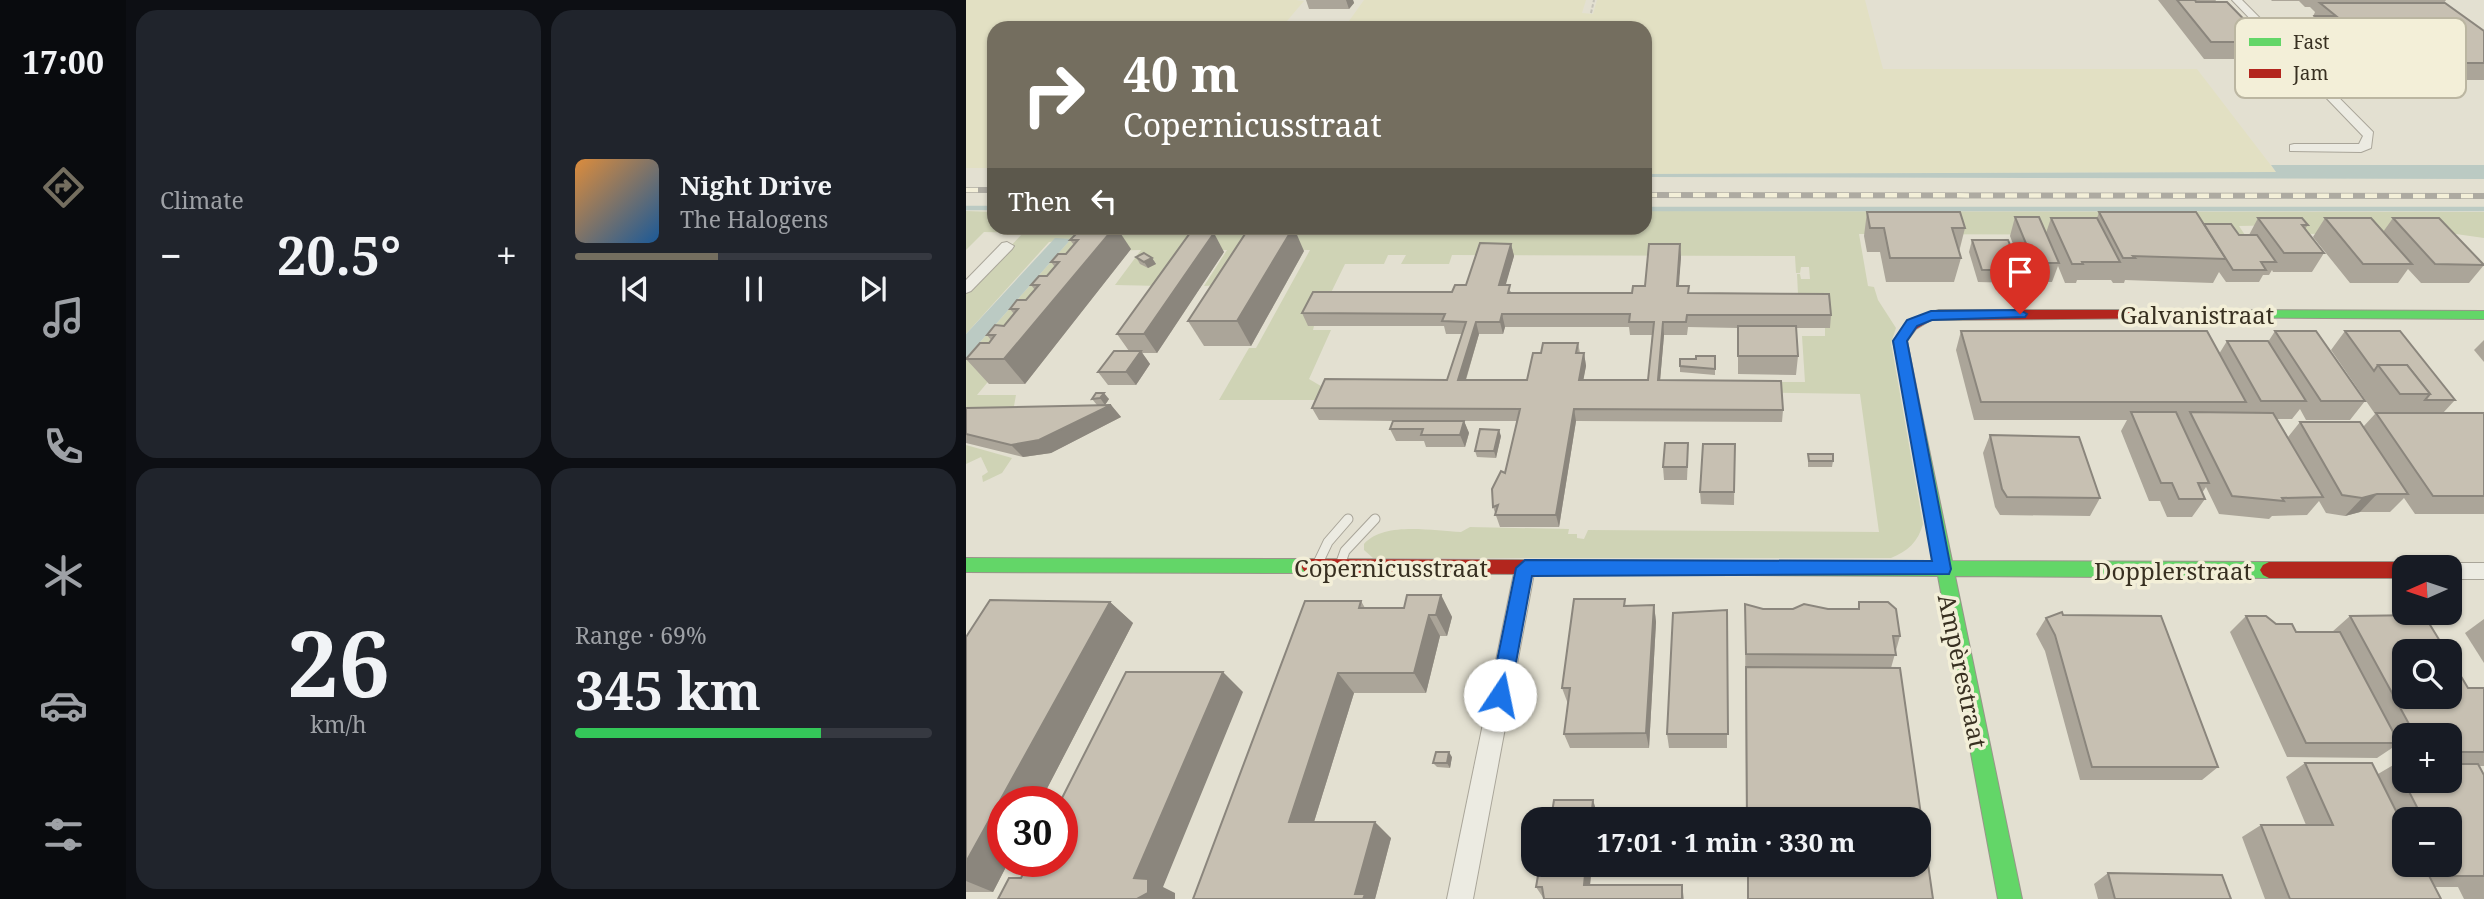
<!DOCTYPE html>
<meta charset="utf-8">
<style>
:root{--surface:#171b24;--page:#20242c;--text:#f1f3f6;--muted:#9ea1a6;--line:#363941;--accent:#746e5f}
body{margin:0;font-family:"Noto Serif",serif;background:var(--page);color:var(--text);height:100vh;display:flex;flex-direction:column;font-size:26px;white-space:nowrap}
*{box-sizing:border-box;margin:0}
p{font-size:23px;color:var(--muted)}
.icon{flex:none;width:38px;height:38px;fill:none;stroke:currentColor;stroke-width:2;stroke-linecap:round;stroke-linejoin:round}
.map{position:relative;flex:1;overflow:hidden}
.panel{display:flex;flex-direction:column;gap:10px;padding:10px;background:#0d0f14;width:840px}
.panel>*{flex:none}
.banner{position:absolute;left:21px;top:21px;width:665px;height:214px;border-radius:21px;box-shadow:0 2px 5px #0004;background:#746e5f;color:#fff;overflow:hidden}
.needle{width:46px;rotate:267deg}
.buttons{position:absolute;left:1426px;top:555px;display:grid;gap:14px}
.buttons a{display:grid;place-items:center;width:70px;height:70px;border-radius:14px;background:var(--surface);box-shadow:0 2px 5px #0004;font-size:35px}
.speed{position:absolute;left:21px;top:786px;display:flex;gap:14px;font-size:35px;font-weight:700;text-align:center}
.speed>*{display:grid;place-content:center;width:91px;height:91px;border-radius:50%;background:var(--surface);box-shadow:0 2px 5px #0004;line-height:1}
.speed .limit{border:10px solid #d22;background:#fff;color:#111}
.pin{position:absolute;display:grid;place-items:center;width:60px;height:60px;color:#fff;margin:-72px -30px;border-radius:50% 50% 50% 0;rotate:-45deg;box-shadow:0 0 7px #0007}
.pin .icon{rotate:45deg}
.me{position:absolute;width:77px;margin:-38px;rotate:11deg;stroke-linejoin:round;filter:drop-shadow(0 0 5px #0008)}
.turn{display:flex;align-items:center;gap:24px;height:147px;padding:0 21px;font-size:32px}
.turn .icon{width:91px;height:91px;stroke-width:2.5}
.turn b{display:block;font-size:49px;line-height:60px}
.then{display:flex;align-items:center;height:66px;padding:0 21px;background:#0003;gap:14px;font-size:26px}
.big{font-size:52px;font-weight:700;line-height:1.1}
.panel .card{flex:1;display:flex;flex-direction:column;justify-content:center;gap:10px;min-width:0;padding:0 24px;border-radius:21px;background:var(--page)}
.panel .dial{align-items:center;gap:0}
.dial b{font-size:91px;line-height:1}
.song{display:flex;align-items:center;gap:21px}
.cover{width:84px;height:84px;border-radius:10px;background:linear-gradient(135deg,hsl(30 70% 55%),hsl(210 70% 35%))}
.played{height:7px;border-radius:4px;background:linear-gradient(90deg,var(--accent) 40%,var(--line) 40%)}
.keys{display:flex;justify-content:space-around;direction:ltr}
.heat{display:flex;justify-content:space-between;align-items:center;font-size:38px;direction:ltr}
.charge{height:10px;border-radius:5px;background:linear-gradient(90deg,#34c759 69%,var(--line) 0)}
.panel .tiles{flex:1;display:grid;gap:10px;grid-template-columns:repeat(2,1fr)}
.trip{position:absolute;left:555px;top:807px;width:410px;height:70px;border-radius:21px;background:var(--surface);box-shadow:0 2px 5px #0004;font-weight:700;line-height:70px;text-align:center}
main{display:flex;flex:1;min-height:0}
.menu{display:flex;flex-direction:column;width:126px;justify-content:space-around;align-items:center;background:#090b0e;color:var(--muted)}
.menu .icon{width:49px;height:49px}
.menu .selected{color:var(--accent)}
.menu b{font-size:32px;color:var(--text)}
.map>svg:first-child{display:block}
.farmland{fill:#e2e0c3}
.green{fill:#cfd3b5}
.water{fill:#bbcac3}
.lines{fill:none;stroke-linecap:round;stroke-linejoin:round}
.stream{stroke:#bbcac3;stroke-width:4.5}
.lane-casing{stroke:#a9a599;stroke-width:11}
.street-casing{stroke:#a9a599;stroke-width:2}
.fast-casing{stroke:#99958a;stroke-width:2}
.jam-casing{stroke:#99958a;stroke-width:2}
.path{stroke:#c5c2b8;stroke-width:2;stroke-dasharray:3.5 2;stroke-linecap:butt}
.lane{stroke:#ecebe2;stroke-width:9}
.street{fill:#ecebe2;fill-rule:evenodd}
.fast{fill:#63d668;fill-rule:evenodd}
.jam{fill:#b3261e;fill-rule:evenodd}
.rail-casing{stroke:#adaaa1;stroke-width:6}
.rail{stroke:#f3efd8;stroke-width:4.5;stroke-dasharray:12;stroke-linecap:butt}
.wall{fill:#aba599;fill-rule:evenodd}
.shaded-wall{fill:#8b867d}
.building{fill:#c7c0b2;stroke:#8b867d;stroke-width:2;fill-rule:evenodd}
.route{fill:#1a73e8;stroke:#114b97;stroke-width:2}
.labels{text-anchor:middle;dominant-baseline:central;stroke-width:7;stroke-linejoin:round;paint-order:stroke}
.street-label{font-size:24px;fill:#383021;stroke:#f3efd8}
.key{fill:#f3efd8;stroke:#bbb6a1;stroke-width:2}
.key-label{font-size:19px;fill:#383021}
</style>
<main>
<nav class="menu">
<b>17:00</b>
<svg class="icon selected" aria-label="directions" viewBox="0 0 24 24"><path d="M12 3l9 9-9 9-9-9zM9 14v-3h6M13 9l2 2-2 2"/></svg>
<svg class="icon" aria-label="music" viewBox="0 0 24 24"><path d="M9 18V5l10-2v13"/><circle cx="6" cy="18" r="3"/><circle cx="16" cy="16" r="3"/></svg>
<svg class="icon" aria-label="phone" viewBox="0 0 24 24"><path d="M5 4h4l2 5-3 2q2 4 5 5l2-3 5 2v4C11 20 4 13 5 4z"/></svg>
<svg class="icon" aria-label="climate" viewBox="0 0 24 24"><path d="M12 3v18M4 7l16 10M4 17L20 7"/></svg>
<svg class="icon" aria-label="car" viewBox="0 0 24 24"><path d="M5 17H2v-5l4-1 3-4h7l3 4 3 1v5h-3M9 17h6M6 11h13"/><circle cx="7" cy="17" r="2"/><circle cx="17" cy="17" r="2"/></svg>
<svg class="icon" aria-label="filters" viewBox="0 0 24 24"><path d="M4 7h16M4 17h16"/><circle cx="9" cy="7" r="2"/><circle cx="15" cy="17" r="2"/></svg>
</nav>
<section class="panel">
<div class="tiles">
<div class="card"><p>Climate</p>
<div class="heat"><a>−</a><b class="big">20.5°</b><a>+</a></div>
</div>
<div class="card">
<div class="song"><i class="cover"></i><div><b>Night Drive</b><p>The Halogens</p></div></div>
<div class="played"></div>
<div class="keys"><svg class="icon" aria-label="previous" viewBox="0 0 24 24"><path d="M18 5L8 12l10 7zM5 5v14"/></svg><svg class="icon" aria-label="pause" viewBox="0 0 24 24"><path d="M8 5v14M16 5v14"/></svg><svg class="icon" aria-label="next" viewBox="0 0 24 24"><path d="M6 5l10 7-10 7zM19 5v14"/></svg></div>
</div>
<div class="card dial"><b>26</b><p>km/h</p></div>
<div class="card"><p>Range · 69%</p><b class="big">345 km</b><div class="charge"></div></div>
</div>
</section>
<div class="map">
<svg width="1518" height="899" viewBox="0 0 1518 899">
<rect width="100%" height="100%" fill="#e3e0d1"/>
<!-- farmland -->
<g class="farmland">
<polygon points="0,0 330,0 338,1 315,28 28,28 28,168 0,168"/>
<polygon points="398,0 620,0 616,13 627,14 631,0 899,0 917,69 1231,69 1310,172 679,174 679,28 378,28"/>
</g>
<!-- green -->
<g class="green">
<path d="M0 211 28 212V228H679V211L1518 212V238L1483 233 1330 234 1323 225 1273 226 1279 235 893 234 902 286 908 287 912 300 930 328 925 343 957 524C952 542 942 551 925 558H407L398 550V544C418 521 467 531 495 532L504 527 603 529 602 534H611V538L618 539 622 530 913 532 894 394 698 391V382H839L836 336H859V328H863L832 294 831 274H834L835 279H844L843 267H835L834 273H830L829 256 486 255 483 264H435L440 255H422L418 264H379L359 305 342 325 348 326 347 330H365L343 379 365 392 361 400H253L283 348H290L344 250 297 249 258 285 238 286 261 250H234L196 286 149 285 175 250 130 251 11 395H50L48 406 53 415 0 421V358L104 240 83 242 0 334V294L57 233 18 232 0 250Z"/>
<polygon points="0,445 46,458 36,473 17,482 16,476 22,472 15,457 0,464"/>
</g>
<!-- water -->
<g class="water">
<polygon points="1305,165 1518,165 1518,179 679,177 679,174 1310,172"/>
<polygon points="89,238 105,239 0,358 0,334"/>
</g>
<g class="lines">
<!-- stream -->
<g class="stream">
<polyline points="0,208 28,208"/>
<polyline points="679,209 1518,209"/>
</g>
<!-- lane casing -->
<g class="lane-casing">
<g id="lane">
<polyline points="352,563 362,542 382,519"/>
<polyline points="374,565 379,551 409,519"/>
</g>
</g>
<!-- street casing -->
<g class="street-casing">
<g id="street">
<polygon points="1266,0 1276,0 1407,132 1405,148 1395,152 1324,151 1324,145 1328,144 1393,144 1397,136"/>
<polygon points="41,242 48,246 46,249 5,291 0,293 0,280 36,243"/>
<polygon points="559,560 566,562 569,568 507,899 481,899 549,568 552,562"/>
<polygon points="1484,563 1518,563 1518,579 1484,579 1484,567 1476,567"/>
</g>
</g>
<!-- fast casing -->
<g class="fast-casing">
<g id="fast">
<polygon points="1215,310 1518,311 1518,319 1210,317 1208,314"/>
<polygon points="946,396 953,401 986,561 1303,562 1309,565 1312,570 1309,575 1303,578 989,576 1056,899 1032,899 972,576 779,575 773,573 770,568 773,563 779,561 969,561 939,401"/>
<polygon points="0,558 344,559 350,561 353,566 350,571 344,573 0,572"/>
</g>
</g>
<!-- jam casing -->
<g class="jam-casing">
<g id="jam">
<polygon points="973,310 1215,310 1222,314 1215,318 965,320 950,329 941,341 953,401 951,405 941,405 927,341 945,319"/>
<polygon points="344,559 779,561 785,563 788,568 785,573 779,575 344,573 338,571 335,566 338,561"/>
<polygon points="1303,562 1438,562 1445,567 1438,567 1438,578 1303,578 1297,575 1294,570 1297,565"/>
</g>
</g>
<!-- path -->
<polyline class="path" points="625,13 628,0"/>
<!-- lane -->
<use href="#lane" class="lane"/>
<!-- street -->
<use href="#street" class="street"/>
<!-- fast -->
<use href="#fast" class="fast"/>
<!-- jam -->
<use href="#jam" class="jam"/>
<!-- rail casing -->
<g class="rail-casing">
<g id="rail">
<polyline points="0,190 28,190"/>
<polyline points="679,195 1518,196"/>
</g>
</g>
<!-- rail -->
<use href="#rail" class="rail"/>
</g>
<!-- wall -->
<g class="wall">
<polygon points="340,0 387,0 388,3 383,9 343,9"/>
<polygon points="1192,0 1250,0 1249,2 1300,42 1292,59 1238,59"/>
<polygon points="1305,0 1480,0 1478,3 1518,31 1518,80 1413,80 1399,67 1377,67 1341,33 1348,20 1346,19 1349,12 1344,7 1339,7 1333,1 1306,1"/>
<polygon points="901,212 999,228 993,252 995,258 988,282 920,282 914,252 901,252 898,236"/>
<polygon points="1133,212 1238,224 1273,235 1283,235 1292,218 1342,225 1339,229 1358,253 1346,272 1307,272 1306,270 1303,275 1297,275 1293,282 1260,282 1253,272 1247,283 1159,280 1158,283 1147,283 1145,280 1111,280 1110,283 1099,283 1092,266 1086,282 1061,282 1044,236 1049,217 1080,233 1085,218 1131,218"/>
<polygon points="1359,218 1417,232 1427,218 1518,264 1518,265 1503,283 1455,283 1442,269 1432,283 1384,283 1347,237"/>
<polygon points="111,233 165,249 59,384 23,384 0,359 23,343 25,340 21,335 38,326 48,314 44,309 60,300 69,290 65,285 81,276 89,267 85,262 100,254 108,245 104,240"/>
<polygon points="1006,240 1054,270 1050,283 1012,282 1003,252"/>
<path d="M545 244 548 256 539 285 546 293H666L679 286 714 244 715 257 712 286H723V293L865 315 864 328H830L832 356 830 375 772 374V328L722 327 721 335H698L694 380 817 410 816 422 610 421 593 527H534L527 507 539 473 551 421H498L503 433 499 447H460L458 441H430L424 429 427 421 353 420 346 408 481 380 496 334H480L478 326H342L336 313 486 292 500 285ZM539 327H663L664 335H686L682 380H617L620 366 618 353H614L612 343 575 353 561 380H500L513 334H537Z"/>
<polygon points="338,251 285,346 238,346 222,321"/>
<polygon points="258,252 191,353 176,353 184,364 170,385 142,385 132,372 163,351 151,334"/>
<polygon points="170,257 186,258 190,264 182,268 174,264"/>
<polygon points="995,331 1253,354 1261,341 1302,342 1309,331 1399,401 1384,420 1340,420 1334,409 1326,419 1311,419 1322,437 1334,422 1397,427 1409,414 1365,350 1379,331 1489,400 1477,413 1518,413 1518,514 1449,514 1438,498 1424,512 1394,512 1379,516 1360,513 1353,501 1341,515 1306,516 1303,519 1253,514 1240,487 1236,493 1239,499 1226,517 1201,517 1194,501 1183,501 1155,431 1161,420 1008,420 990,350"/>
<polygon points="1518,340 1518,362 1508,350"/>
<polygon points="749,356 749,375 714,372 714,366"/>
<polygon points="130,393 143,399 139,405 131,405 126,399"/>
<polygon points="145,405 155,417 85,453 57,457 0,443 0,408"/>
<polygon points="1024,435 1134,498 1124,516 1034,515 1029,507 1017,453"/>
<polygon points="535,436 530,458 511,457 509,451"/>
<polygon points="769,444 768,505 735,504 734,492"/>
<polygon points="842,454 867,461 866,467 842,467"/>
<polygon points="722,456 721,480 698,480 697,467"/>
<polygon points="475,595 486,617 481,636 474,636 460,693 388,693 348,822 425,838 409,899 227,899 395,601 399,608 438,608"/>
<polygon points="144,602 167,623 74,802 37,802 37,861 43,861 27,892 0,892 0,637"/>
<polygon points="893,602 934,636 925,668 967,899 781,899 781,864 952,864 952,819 780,819 779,604 797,609 892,609"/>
<polygon points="688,605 690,622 683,748 604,748 598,734 602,704 596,688 660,606"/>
<polygon points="761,610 761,748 703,748 701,734"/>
<polygon points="1097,615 1252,767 1236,780 1114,780 1079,651 1070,634 1080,618"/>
<path d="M1280 616 1310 624 1330 632H1366L1384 616 1502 688H1518V766H1513L1518 775V899H1498L1492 887H1469L1475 899H1299L1276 837 1295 825H1340L1320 777 1339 763 1412 774 1429 764H1434L1426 748 1411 758 1321 757 1264 632ZM1438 735H1484V780H1438ZM1438 819H1484V864H1438Z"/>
<polygon points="1518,619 1518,663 1499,633"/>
<polygon points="486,757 484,768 471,767 467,763"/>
<polygon points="574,864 626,864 624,885 716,885 718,899 578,899 570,887"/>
<polygon points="1142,873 1265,899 1132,899 1128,884"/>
</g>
<!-- shaded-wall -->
<g class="shaded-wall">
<polygon points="380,0 387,0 388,3 383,9"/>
<polygon points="148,228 151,228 165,249 59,384 38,359"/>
<polygon points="327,228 328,228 338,251 285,346 271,321"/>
<polygon points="248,233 258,252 191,353 178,334"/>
<polygon points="545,244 548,256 536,298 533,285"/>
<polygon points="714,244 715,257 712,299 711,286"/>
<polygon points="186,258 190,264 182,268 178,262"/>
<polygon points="536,314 539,327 537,334 534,322"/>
<polygon points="510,322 513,334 496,392 492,380"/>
<polygon points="697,322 698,335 693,393 692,380"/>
<polygon points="175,351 184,364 170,385 160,372"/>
<polygon points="618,353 620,366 615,393 613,380"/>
<polygon points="138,393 143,399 139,405 134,398"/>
<polygon points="145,405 155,417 85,453 57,457 45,445"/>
<polygon points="608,409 610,421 593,527 590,515"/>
<polygon points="498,421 503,433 499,447 494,435"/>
<polygon points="533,430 535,436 530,458 528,451"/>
<polygon points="1411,494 1394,512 1379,516 1396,498"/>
<polygon points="475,595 486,617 481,636 470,615"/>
<polygon points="144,602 167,623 74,802 37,802 37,861 43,861 27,892 0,881 0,862"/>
<polygon points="688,605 690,622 683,748 680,733"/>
<polygon points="463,615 474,636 460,693 448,673"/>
<polygon points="257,672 277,692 197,887 209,893 209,899 171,899 168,878"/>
<polygon points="372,673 388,693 343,838 323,822"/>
<polygon points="483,752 486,757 484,768 481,763"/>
<polygon points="627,800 631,813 631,819 625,819"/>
<polygon points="409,822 425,838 409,899 395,899 389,894"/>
<polygon points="620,864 626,864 623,895 618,885"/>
</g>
<!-- building -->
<g class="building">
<polygon points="1211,0 1229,0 1230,2 1261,2 1300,42 1245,42"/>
<polygon points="1354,3 1479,3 1518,31 1518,63 1423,63 1409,51 1387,51 1349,16 1370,16"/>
<polygon points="901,212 994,212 999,228 986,228 995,258 924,258 918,228 904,228"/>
<polygon points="1133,212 1230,212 1260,259 1167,256 1169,258 1157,258"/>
<polygon points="1049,217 1073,217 1093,263 1068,263"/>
<polygon points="1085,218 1131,218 1154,262 1116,262 1117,264 1106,264"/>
<polygon points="1292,218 1336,218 1342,225 1336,225 1358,253 1318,253"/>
<polygon points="1359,218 1405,218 1446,264 1397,264"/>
<polygon points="1427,218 1473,218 1518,265 1469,264"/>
<polygon points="1238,224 1265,224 1273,235 1291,235 1310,262 1295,262 1300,270 1267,270"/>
<polygon points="123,228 148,228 38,359 0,359 14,343 23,343 29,335 21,335 29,325 38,326 52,309 44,309 51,300 60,300 73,285 65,285 73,276 81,276 93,262 85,262 92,254 100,254 112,240 104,240 111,233 119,233"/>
<polygon points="283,228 327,228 271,321 222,321"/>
<polygon points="224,233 248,233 178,334 151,334"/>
<polygon points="1006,240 1042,240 1054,270 1016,270"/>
<path d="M514 243 545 244 533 285H544L542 293H666L667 286H679L683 244H714L711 286H723L722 293 863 294 865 315H721L720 322H697L692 380 815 381 817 410 608 409 590 515H529L532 505 527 507 526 489 535 471 539 473 554 409 346 408 359 379 481 380 500 322 476 321 479 314 336 313 347 292H486L489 285H500ZM536 314H664L663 322H688L682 380H613L618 353H610L612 343H577L575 353H567L561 380H492L510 322H534Z"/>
<polygon points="178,253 186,258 178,262 170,257"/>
<polygon points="772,326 830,326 832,356 772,356"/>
<polygon points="995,331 1241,331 1280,402 1015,402"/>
<polygon points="1309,331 1350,331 1399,401 1355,401"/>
<polygon points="1379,331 1434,331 1489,400 1459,400 1464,394 1441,365 1412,365 1408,371"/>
<polygon points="1261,341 1302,341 1340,401 1295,401"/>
<polygon points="148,351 175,351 160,372 132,372"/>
<polygon points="730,356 749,356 749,369 714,366 714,359 730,359"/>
<polygon points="1412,365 1441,365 1464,394 1434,394"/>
<polygon points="130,393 138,393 134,398 126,399"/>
<polygon points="145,405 73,440 45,445 0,434 0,408"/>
<polygon points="1165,412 1210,412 1243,483 1232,483 1239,499 1213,499 1206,483 1195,483"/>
<polygon points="1224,412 1307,413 1357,497 1316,498 1318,501 1266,496"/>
<polygon points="1410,413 1518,413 1518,496 1467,496"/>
<polygon points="427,421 498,421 494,435 455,435 457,429 424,429"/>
<polygon points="1334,422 1394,422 1442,494 1411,494 1396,498 1376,495"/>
<polygon points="514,429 533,430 528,451 509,451"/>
<polygon points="1024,435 1113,437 1134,498 1041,497 1036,489"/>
<polygon points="699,443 722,443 721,467 697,467"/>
<polygon points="737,444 769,444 768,492 734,492"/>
<polygon points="842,454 867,454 867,461 843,461"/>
<polygon points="441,595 475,595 470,615 463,615 448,673 372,673 323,822 409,822 389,894 399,894 397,899 227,899 339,601 395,601 393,608 438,608"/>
<polygon points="608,599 659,599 658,606 688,605 680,733 598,734 604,688 596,688"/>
<polygon points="24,600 144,602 0,862 0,637"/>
<polygon points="893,602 922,602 930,609 934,636 927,636 930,655 780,654 779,604 797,609 827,609 838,604 862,609 893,609"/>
<polygon points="761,610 762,734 701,734 707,613"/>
<polygon points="1096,612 1097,615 1195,616 1252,767 1126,767 1089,635 1080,618"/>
<polygon points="1458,615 1480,651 1438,651 1438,696 1484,696 1484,658 1502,688 1518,688 1518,752 1484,752 1484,735 1449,735 1384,616"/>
<polygon points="1280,616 1300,616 1310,624 1326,624 1330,632 1374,632 1433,743 1340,743"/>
<polygon points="780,667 934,668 967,899 782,899 782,864 952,864 952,819 781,819"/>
<polygon points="160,672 257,672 168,878 182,879 182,893 171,899 32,899 43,878 55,878 64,861 96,861 96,802 94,802"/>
<polygon points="470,752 483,752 481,763 467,763"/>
<polygon points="1339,763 1406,763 1438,827 1438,864 1457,864 1475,899 1324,899 1295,825 1367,825"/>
<polygon points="1429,764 1438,764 1438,780 1484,780 1484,764 1512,764 1518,775 1518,876 1487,876 1481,864 1484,864 1484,819 1457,819"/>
<polygon points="588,800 627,800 625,819 585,819"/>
<polygon points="574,864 620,864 618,885 716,885 716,899 578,899 576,887 570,887"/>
<polygon points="1142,873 1256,875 1265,899 1149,899"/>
</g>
<!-- route -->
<polygon class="route" points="1054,310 1061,314 1059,317 966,320 951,326 941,341 985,569 983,574 566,576 544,695 541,702 534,705 527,702 524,695 550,568 559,560 966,561 927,341 941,320 965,311"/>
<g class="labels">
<!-- street labels -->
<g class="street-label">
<text x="1231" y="314">Galvanistraat</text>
<text x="425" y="567">Copernicusstraat</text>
<text x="1207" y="570">Dopplerstraat</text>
<text transform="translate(997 671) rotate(78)">Ampèrestraat</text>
</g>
</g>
<!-- legend -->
<rect x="1269" y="18" width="231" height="80" rx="10" class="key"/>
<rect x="1283" y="38" width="32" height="8" fill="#63d668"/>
<rect x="1283" y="69" width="32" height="9" fill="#b3261e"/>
<g class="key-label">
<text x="1327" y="49">Fast</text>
<text x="1327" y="80">Jam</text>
</g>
</svg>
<div class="buttons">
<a><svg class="needle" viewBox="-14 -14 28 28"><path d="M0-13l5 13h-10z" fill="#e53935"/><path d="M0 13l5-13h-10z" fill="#9ea1a6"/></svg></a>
<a><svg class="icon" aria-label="search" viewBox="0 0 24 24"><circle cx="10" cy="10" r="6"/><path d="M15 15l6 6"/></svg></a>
<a>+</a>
<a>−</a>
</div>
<div class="speed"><div class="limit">30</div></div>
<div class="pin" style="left:1054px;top:314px;background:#d93025"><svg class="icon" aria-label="arrive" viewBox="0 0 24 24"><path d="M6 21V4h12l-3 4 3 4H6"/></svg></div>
<svg class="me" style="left:534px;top:695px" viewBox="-20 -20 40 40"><circle r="19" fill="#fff"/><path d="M0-13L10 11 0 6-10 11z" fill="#1a73e8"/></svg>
<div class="trip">17:01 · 1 min · 330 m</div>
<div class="banner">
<div class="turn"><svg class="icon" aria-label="right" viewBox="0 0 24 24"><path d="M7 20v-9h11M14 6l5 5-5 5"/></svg><div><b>40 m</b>Copernicusstraat</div></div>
<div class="then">Then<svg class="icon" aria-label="left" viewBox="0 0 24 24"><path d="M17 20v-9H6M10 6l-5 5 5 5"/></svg></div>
</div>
</div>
</main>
